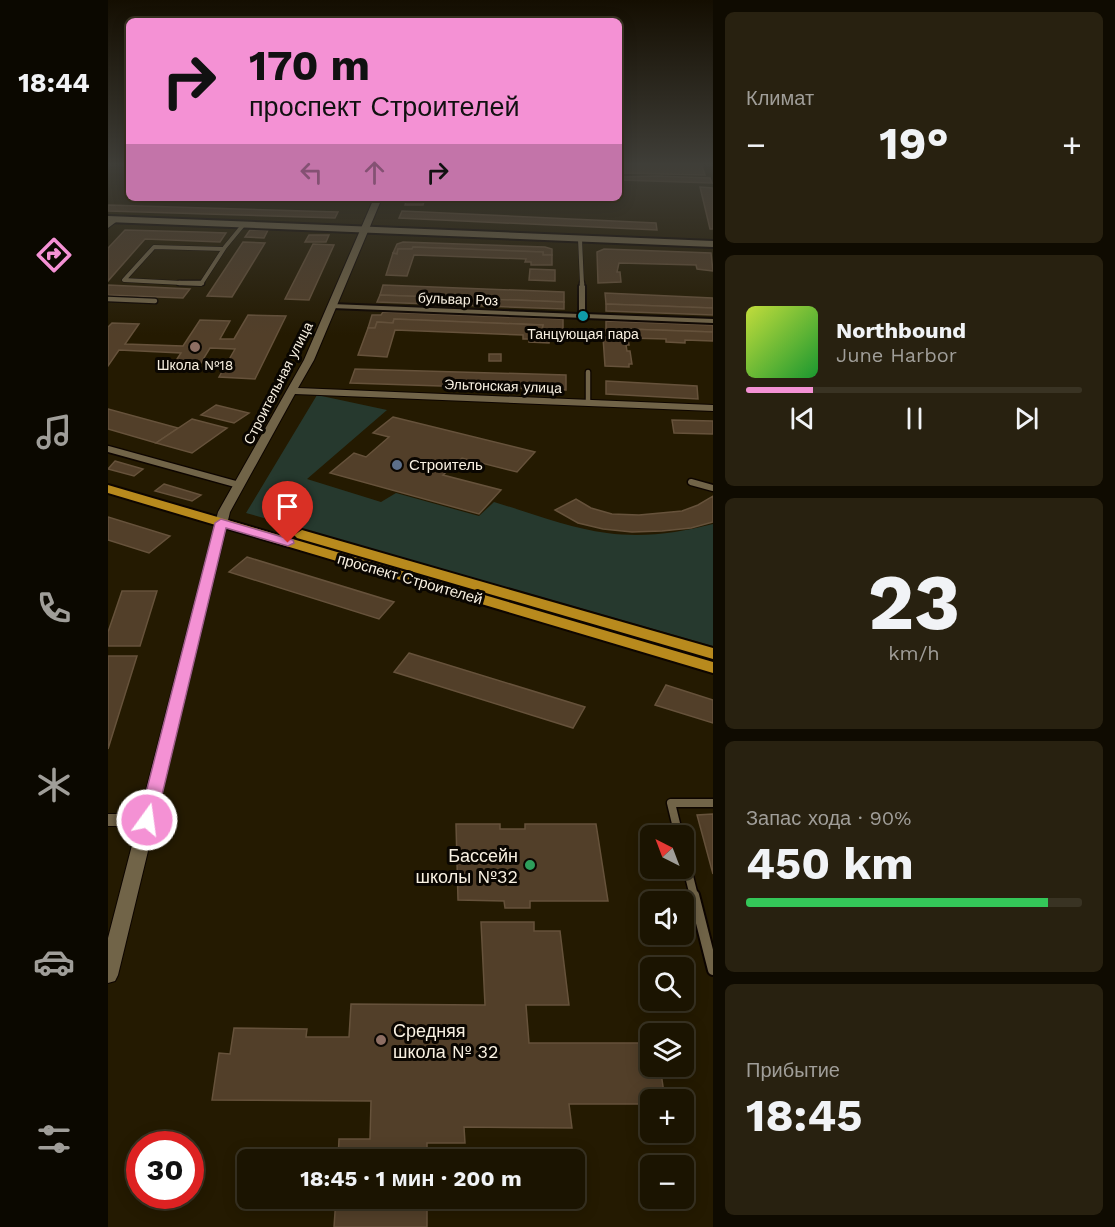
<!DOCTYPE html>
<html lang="ru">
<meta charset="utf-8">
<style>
:root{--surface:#1b1401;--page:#282110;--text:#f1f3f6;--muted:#a09e99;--line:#393323;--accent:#f491d4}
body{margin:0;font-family:"Work Sans",sans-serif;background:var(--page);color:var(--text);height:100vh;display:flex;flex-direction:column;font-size:22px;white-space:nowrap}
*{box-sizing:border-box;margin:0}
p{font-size:20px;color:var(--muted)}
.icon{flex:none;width:33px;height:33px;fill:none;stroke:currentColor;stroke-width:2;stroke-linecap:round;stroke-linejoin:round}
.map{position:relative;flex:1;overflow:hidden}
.panel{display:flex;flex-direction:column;gap:12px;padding:12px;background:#0f0b01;width:402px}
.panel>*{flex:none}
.hud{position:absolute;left:18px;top:18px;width:496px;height:183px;border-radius:9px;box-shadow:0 3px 15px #0003,0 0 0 2px var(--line);background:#f491d4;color:#111;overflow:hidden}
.needle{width:39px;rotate:318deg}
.controls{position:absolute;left:532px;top:825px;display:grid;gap:12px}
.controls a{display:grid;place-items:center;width:54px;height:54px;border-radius:9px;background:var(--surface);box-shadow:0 3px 15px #0003,0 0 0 2px var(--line);font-size:30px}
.speed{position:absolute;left:18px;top:1131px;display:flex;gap:12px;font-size:30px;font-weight:700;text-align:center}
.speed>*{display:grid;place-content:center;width:78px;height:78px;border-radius:50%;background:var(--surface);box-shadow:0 3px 15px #0003,0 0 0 2px var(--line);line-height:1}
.speed .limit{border:9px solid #d22;background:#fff;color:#111}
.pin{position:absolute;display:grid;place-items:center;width:51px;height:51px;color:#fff;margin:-62px -26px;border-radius:50% 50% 50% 0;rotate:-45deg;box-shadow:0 0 6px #0007}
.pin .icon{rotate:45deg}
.me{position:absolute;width:66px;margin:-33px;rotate:14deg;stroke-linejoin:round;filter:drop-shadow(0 0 4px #0008)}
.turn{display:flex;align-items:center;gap:21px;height:126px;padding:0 24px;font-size:27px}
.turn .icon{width:78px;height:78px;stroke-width:2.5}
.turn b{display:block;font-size:42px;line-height:51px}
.lanes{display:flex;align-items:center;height:57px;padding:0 24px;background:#0003;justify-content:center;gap:30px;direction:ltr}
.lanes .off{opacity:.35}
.big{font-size:45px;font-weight:700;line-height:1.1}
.panel .card{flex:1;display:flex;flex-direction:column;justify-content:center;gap:9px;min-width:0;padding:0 21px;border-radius:9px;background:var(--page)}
.panel .dial{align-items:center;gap:0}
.dial b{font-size:78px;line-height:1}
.song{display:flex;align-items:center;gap:18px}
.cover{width:72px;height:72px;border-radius:9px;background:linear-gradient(135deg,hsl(70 70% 55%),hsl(130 70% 35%))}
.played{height:6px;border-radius:3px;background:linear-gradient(90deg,var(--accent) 20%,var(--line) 20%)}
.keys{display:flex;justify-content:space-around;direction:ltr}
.heat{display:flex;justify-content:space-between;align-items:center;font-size:33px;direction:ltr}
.charge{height:9px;border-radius:4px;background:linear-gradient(90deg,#34c759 90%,var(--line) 0)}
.trip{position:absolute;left:129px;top:1149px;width:348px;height:60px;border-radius:9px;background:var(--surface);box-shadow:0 3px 15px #0003,0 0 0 2px var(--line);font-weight:700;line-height:60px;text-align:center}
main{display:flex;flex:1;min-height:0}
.menu{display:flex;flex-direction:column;width:108px;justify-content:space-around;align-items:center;background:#0b0800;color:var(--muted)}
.menu .icon{width:42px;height:42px}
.menu .selected{color:var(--accent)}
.menu b{font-size:27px;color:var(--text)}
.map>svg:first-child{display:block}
.green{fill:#26392e}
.building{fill:#523f29;stroke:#66523b;stroke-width:1.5}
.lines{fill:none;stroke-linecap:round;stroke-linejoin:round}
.service-far4-casing{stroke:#0d0500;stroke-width:5}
.service-far3-casing{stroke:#0d0500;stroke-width:7}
.service-far2-casing{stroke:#0d0500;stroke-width:9}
.service-far1-casing{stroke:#0d0500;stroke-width:11}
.service-casing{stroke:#0d0500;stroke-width:14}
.pedestrian-casing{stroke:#0d0500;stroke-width:4}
.minor-casing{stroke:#0d0500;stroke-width:2}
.tertiary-casing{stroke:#0d0500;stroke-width:4}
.primary-casing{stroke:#0d0500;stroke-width:4}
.service-far4{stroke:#716448;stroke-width:4}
.service-far3{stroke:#716448;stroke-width:4.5}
.service-far2{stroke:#716448;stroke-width:6}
.service-far1{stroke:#716448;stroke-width:8}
.service{stroke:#716448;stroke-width:10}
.pedestrian{fill:#716448;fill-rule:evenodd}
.minor{fill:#716448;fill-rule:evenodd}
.tertiary{fill:#716448;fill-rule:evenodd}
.primary{fill:#b88a1d;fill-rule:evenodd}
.route{fill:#f491d4;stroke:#9f5e8a;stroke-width:1.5}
.culture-dot{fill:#0f9aa8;stroke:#0a0601;stroke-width:2}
.education-dot{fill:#8d6e63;stroke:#0a0601;stroke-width:2}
.service-dot{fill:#5c6f8a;stroke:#0a0601;stroke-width:2}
.leisure-dot{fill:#2e9e5b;stroke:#0a0601;stroke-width:2}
.labels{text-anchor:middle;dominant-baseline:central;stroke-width:6;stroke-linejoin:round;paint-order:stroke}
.far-street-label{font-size:14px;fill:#f9f1e2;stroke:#0a0601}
.far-poi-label{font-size:14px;fill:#f9f1e2;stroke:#0a0601}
.poi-label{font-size:15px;fill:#f9f1e2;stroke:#0a0601;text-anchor:start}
.street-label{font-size:15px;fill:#f9f1e2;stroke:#0a0601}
.near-poi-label{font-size:18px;fill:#f9f1e2;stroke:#0a0601;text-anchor:end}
</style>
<main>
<nav class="menu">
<b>18:44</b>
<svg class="icon selected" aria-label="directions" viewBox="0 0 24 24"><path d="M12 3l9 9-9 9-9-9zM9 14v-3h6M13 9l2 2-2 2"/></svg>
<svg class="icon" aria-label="music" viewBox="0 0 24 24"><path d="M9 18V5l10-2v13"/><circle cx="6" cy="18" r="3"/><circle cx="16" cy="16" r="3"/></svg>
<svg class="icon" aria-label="phone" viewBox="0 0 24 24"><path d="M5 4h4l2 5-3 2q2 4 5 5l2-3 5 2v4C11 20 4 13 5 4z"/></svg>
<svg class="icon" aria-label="climate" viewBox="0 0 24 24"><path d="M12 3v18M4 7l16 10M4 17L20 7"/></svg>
<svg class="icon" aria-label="car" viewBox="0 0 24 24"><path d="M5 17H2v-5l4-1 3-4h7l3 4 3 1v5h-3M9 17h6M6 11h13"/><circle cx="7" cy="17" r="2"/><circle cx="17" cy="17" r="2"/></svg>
<svg class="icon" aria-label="filters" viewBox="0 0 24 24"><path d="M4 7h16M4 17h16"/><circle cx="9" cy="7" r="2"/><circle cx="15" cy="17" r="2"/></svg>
</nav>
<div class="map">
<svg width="605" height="1227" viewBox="0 0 605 1227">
<rect width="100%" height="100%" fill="#241a01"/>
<!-- green -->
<path class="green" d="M209 395 279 410 199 479 273 502 288 493 371 516 386 502C423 513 461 528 499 533 535 538 570 533 605 524V646L138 513Z"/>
<!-- building -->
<g class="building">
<polygon points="512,163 593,163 597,175 512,173"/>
<polygon points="549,176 602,178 604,183 512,180 512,177"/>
<polygon points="592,187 605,188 605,229 602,229"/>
<polygon points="299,198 317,198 315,205 297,205"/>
<polygon points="0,205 230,212 227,218 0,211"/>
<polygon points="294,211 548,223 549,230 291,218"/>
<polygon points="17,230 90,232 118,233 112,242 37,239 0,281 0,248"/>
<polygon points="142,230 160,230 156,238 137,237"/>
<polygon points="201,235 221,235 218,242 197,242"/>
<polygon points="135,242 157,243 124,297 99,296"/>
<polygon points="295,242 437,247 444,249 444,255 435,255 435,252 305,247 304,249 290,249 289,254 285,253 289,244"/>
<polygon points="205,244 226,245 201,300 177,299"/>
<polygon points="305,247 435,252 435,255 444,255 444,265 423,265 423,262 417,262 418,259 306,255 299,276 278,275 285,253 289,254 290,249 304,249"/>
<polygon points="496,249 603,253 605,271 589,269 588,265 511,263 509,272 512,272 513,282 490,283 489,252"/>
<polygon points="422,269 447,270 447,281 421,280"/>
<polygon points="0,285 82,289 75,298 0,295"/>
<polygon points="275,285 456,292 456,302 272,295"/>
<polygon points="497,293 605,298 605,308 498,304"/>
<polygon points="272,295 456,302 456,309 269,302"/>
<polygon points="498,304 605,308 605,315 498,311"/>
<polygon points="275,312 455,319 455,333 441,333 441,330 434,329 435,325 286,319 285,323 269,322 267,328 260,328 264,315 273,315"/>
<polygon points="140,315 178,316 147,379 111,377 127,349 102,348 91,366 65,365 73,353 11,350 0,366 0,327 4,323 31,324 17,344 75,346 92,320 122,321 112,339 126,339"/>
<polygon points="286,319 435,325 434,329 441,330 441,343 421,342 421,339 415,339 415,335 287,330 279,357 250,355 260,328 267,328 269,322 285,323"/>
<polygon points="498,321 605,325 605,332 520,329 520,331 498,331"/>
<polygon points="520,329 605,332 605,341 577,340 577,343 558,342 558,339 520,338 521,345 518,345 519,351 522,351 524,364 521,364 521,367 497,366 495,337 499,337 498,331 520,331"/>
<rect x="381" y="354" width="12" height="7"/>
<polygon points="247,369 458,375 458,390 242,383"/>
<polygon points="498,381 589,386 590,399 498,394"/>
<polygon points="108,405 141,413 126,423 93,415"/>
<polygon points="0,409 70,428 48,443 0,429"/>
<polygon points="285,417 427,452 409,472 354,458 335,475 393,490 371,514 222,473 246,453 258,457 281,437 265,433"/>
<polygon points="84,419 119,428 84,453 48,443"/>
<polygon points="564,420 605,421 605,434 566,433"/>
<polygon points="7,461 35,469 26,476 0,469"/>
<polygon points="56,484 93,495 84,501 47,491"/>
<polygon points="605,496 605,522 583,528 554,531 524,532 495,529 470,523 447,510 468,499 483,508 504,514 531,515 574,511 590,505"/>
<polygon points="0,517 62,536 41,553 0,540"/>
<polygon points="139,557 286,602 271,619 121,572"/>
<polygon points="14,591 49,591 32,646 0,646 0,632"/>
<polygon points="301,653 477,707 465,728 286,672"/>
<polygon points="0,656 29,656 0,749"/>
<polygon points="558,685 605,700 605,723 547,705"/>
<polygon points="605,814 605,874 589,815"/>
<polygon points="348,824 392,824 392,829 417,829 417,824 488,824 500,901 422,901 422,908 397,908 396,901 350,900"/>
<polygon points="373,922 426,922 426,931 452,931 461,1005 418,1005 421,1043 534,1043 537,1060 543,1060 543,1066 552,1066 557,1100 543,1100 543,1104 461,1104 464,1128 356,1127 357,1143 319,1143 319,1160 230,1160 231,1139 262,1139 263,1101 104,1100 111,1053 122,1054 126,1028 199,1029 198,1037 241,1037 243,1004 377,1005"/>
<polygon points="228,1198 319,1198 319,1227 226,1227"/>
</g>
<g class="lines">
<!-- service-far4 casing -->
<g class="service-far4-casing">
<g id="service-far4">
<polyline points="472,239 474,284"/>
<polyline points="115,249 46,247 16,280 93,284 117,247 136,224"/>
</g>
</g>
<!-- service-far3 casing -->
<g class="service-far3-casing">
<g id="service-far3">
<polyline points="71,283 94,283"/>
<polyline points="474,283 474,286"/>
<polyline points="0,299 47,301"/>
<polyline points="480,372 480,403"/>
</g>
</g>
<!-- service-far2 casing -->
<g class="service-far2-casing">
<g id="service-far2">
<polyline points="0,449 131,485"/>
<polyline points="583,482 605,488"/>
</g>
</g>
<!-- service-far1 casing -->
<g class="service-far1-casing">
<g id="service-far1">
<polyline points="571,836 563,803 605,803"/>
<polyline points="576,856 586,896"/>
</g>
</g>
<!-- service casing -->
<g class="service-casing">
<polyline id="service" points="586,895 605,970"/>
</g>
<!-- pedestrian casing -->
<g class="pedestrian-casing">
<polygon id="pedestrian" points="474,284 477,286 477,314 605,319 605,323 224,308 221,306 224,304 471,314 471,286"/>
</g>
<!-- minor casing -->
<g class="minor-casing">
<g id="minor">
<polygon points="266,198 274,198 206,360 190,388 605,405 605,411 187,394 122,512 10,975 7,981 0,983 0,938 29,826 0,826 0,814 32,814 110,512 196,360"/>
<polygon points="5,217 12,219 0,228 0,222"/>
</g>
</g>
<!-- tertiary casing -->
<g class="tertiary-casing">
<polygon id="tertiary" points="0,216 605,241 605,247 0,222"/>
</g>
<!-- primary casing -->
<g class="primary-casing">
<g id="primary">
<polygon points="0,485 605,662 605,673 0,493"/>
<polygon points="194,530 605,648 605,659 189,538 186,535"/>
</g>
</g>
<!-- service-far4 -->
<use href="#service-far4" class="service-far4"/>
<!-- service-far3 -->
<use href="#service-far3" class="service-far3"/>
<!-- service-far2 -->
<use href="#service-far2" class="service-far2"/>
<!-- service-far1 -->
<use href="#service-far1" class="service-far1"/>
<!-- service -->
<use href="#service" class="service"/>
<!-- pedestrian -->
<use href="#pedestrian" class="pedestrian"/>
<!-- minor -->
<use href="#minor" class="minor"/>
<!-- tertiary -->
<use href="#tertiary" class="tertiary"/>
<!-- primary -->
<use href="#primary" class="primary"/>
</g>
<!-- sky -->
<linearGradient id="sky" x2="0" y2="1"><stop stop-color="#140e01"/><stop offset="0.49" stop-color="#3f3e38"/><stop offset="1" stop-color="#3f3e38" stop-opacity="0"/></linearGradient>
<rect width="605" height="335" fill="url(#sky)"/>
<!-- route -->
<polygon class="route" points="113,519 185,540 186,543 180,546 118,528 48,820 45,824 33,824 31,820 107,523"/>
<!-- markers -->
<circle class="culture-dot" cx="475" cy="316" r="6"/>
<g class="education-dot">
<circle cx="87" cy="347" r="6"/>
<circle cx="273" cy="1040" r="6"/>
</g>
<circle class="service-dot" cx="289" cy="465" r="6"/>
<circle class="leisure-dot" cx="422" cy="865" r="6"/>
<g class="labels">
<!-- far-street labels -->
<g class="far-street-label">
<text transform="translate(350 299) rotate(2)">бульвар Роз</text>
<text transform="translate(170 383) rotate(-63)">Строительная улица</text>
<text transform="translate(395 386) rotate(2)">Эльтонская улица</text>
</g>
<!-- far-poi labels -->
<g class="far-poi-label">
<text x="475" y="334">Танцующая пара</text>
<text x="87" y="365">Школа №18</text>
</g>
<!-- poi labels -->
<g class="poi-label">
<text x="301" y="465">Строитель</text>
</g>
<!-- street labels -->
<g class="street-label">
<text transform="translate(302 579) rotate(16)">проспект Строителей</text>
</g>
<!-- near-poi labels -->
<g class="near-poi-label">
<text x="410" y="855">Бассейн<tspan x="410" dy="21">школы №32</tspan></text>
<text x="285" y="1030" text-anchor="start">Средняя<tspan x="285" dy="21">школа № 32</tspan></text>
</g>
</g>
</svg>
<div class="controls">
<a><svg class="needle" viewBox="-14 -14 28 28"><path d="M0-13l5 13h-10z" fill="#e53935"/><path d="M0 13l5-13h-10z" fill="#a09e99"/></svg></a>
<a><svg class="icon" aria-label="sound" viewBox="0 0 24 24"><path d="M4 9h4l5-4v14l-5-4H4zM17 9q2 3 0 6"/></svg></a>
<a><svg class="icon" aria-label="search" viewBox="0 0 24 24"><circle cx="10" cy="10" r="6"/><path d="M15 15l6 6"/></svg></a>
<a><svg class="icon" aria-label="layers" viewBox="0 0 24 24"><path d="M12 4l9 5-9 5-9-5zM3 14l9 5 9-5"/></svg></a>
<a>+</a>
<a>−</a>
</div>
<div class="speed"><div class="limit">30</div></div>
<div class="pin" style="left:180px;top:543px;background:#d93025"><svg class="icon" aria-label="arrive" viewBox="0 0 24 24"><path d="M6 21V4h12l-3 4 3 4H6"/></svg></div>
<svg class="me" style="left:39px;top:820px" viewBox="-20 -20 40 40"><circle r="17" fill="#f491d4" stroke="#fff" stroke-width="3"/><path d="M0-11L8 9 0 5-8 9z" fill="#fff"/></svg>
<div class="trip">18:45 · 1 мин · 200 m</div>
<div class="hud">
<div class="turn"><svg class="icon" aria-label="right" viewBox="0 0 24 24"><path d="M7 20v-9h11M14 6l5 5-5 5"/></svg><div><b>170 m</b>проспект Строителей</div></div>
<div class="lanes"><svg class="icon off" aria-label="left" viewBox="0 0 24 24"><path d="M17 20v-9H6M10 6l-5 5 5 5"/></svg><svg class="icon off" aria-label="ahead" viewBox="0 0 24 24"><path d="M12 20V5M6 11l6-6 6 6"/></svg><svg class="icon" aria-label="right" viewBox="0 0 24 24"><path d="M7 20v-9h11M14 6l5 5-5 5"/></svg></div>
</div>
</div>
<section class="panel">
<div class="card"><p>Климат</p>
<div class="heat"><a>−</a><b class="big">19°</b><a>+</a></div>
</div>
<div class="card">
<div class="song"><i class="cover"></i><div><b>Northbound</b><p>June Harbor</p></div></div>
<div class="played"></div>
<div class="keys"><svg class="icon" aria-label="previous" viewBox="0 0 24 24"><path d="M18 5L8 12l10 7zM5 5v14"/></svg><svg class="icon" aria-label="pause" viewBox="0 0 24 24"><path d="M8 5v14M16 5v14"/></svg><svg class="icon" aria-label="next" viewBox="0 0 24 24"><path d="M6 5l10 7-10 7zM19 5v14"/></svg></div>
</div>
<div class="card dial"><b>23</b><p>km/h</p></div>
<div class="card"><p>Запас хода · 90%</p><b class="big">450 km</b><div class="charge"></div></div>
<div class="card"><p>Прибытие</p><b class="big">18:45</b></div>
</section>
</main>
